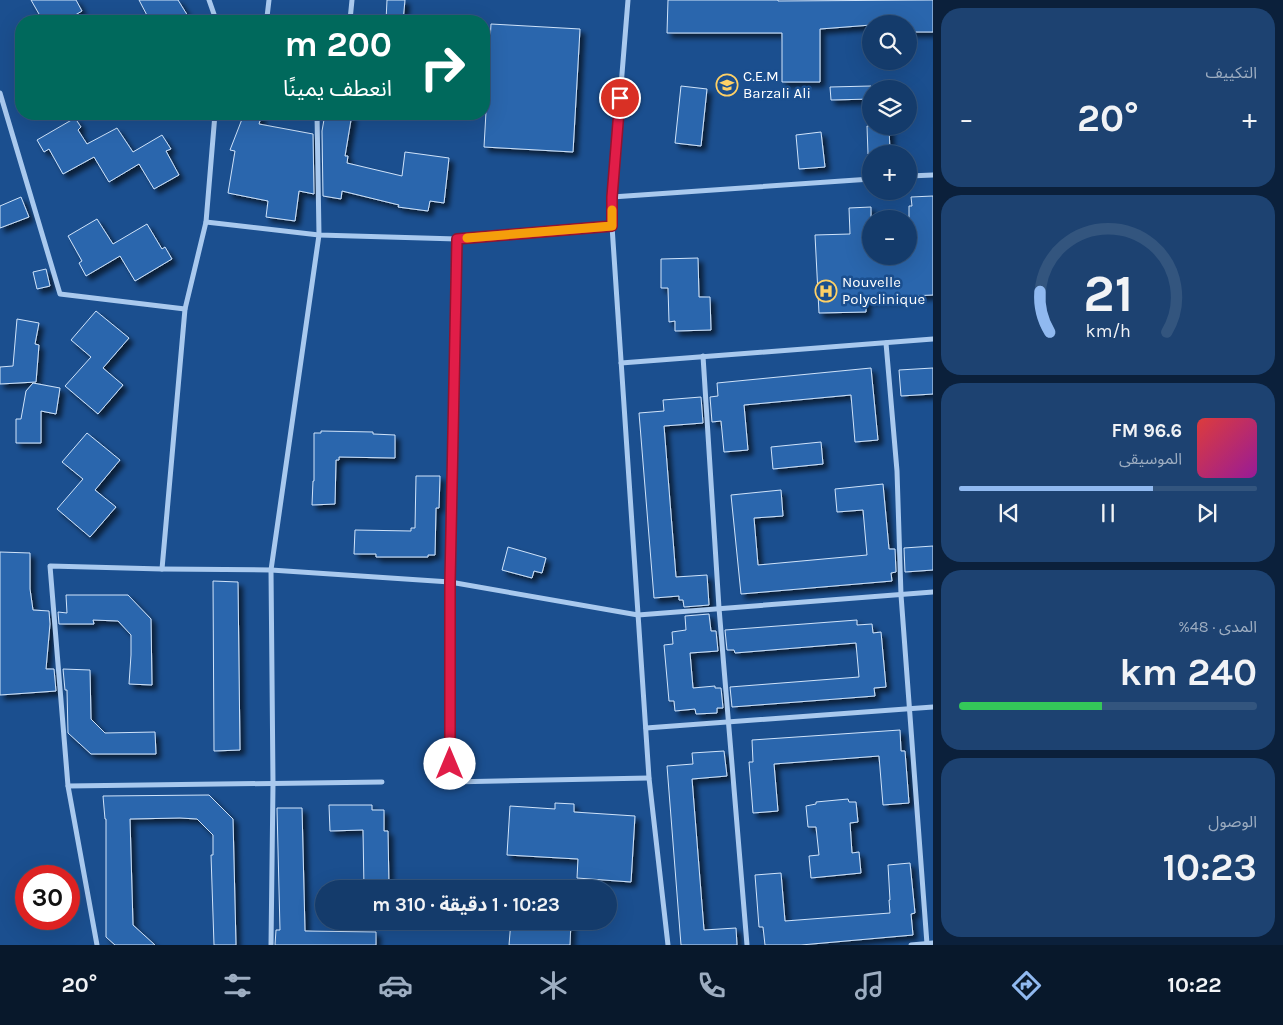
<!DOCTYPE html>
<html lang="ar">
<meta charset="utf-8">
<style>
:root{--surface:#143b6b;--page:#1d4271;--text:#f1f3f6;--muted:#9dadc1;--line:#33557e;--accent:#90b9f0}
body{margin:0;font-family:Karla,"Noto Sans Arabic",sans-serif;background:var(--page);color:var(--text);direction:rtl;height:100vh;display:flex;flex-direction:column;font-size:19px;white-space:nowrap}
*{box-sizing:border-box;margin:0}
p{font-size:16px;color:var(--muted)}
.icon{flex:none;width:28px;height:28px;fill:none;stroke:currentColor;stroke-width:2;stroke-linecap:round;stroke-linejoin:round}
.map{position:relative;flex:1;overflow:hidden;direction:ltr}
.panel{display:flex;flex-direction:column;gap:8px;padding:8px;background:#0b203b;width:350px}
.panel>*{flex:none}
.top-card{position:absolute;left:15px;top:15px;width:475px;height:105px;border-radius:20px;box-shadow:0 5px 20px #0002,0 0 0 1px var(--line);direction:rtl;background:#00695c;color:#fff;overflow:hidden}
.fabs{position:absolute;left:862px;top:15px;display:grid;gap:10px}
.fabs a{display:grid;place-items:center;width:55px;height:55px;border-radius:50%;background:var(--surface);box-shadow:0 5px 20px #0002,0 0 0 1px var(--line);font-size:25px}
.speed{position:absolute;left:15px;top:865px;display:flex;gap:10px;font-size:25px;font-weight:700;text-align:center}
.speed>*{display:grid;place-content:center;width:65px;height:65px;border-radius:50%;background:var(--surface);box-shadow:0 5px 20px #0002,0 0 0 1px var(--line);line-height:1}
.speed .limit{border:8px solid #d22;background:#fff;color:#111}
.pin{position:absolute;display:grid;place-items:center;width:42px;height:42px;color:#fff;margin:-21px;border:2px solid #fff;border-radius:50%;box-shadow:0 1px 5px #0007}
.me{position:absolute;width:55px;margin:-28px;rotate:0deg;stroke-linejoin:round;filter:drop-shadow(0 0 4px #0008)}
.turn{display:flex;align-items:center;gap:18px;height:105px;padding:0 15px;font-size:22px}
.turn .icon{width:65px;height:65px;stroke-width:2.5}
.turn b{display:block;font-size:35px;line-height:42px}
.big{font-size:38px;font-weight:700;line-height:1.1}
.panel .card{flex:1;display:flex;flex-direction:column;justify-content:center;gap:8px;min-width:0;padding:0 18px;border-radius:20px;background:var(--page)}
.panel .dial{align-items:center;gap:0}
.dial svg{height:130px;overflow:visible;fill:none;stroke:var(--line);stroke-width:7;stroke-linecap:round;text-anchor:middle}
.dial text{fill:var(--text);stroke:none}
.song{display:flex;align-items:center;gap:15px}
.cover{width:60px;height:60px;border-radius:8px;background:linear-gradient(135deg,hsl(0 70% 55%),hsl(300 70% 35%))}
.played{height:5px;border-radius:2px;background:linear-gradient(90deg,var(--accent) 65%,var(--line) 65%)}
.keys{display:flex;justify-content:space-around;direction:ltr}
.heat{display:flex;justify-content:space-between;align-items:center;font-size:28px;direction:ltr}
.charge{height:8px;border-radius:4px;background:linear-gradient(90deg,#34c759 48%,var(--line) 0)}
.trip{position:absolute;left:315px;top:880px;width:302px;height:50px;border-radius:25px;background:var(--surface);box-shadow:0 5px 20px #0002,0 0 0 1px var(--line);font-weight:700;line-height:50px;text-align:center;direction:rtl}
.menu{display:flex;height:80px;justify-content:space-around;align-items:center;background:#08182b;color:var(--muted)}
.menu .icon{width:35px;height:35px}
.menu .current{color:var(--accent)}
.menu b{font-size:22px;color:var(--text)}
main{display:flex;flex:1;min-height:0}
.map>svg:first-child{display:block}
.building{fill:#2a66ad;stroke:#cfe3fa;filter:url(#shadow)}
.lines{fill:none;stroke-linecap:round;stroke-linejoin:round}
.minor{stroke:#a9c9ee;stroke-width:5}
.route-casing{stroke:#92132f;stroke-width:12}
.route{stroke:#e11d48;stroke-width:9}
.slow{stroke:#f59e0b;stroke-width:9}
.labels{text-anchor:middle;dominant-baseline:central;stroke-width:5;stroke-linejoin:round;paint-order:stroke}
.poi-label{font-size:15px;fill:#fff;stroke:#1b4f8f;text-anchor:start}
</style>
<main>
<section class="panel">
<div class="card"><p>التكييف</p>
<div class="heat"><a>−</a><b class="big">20°</b><a>+</a></div>
</div>
<div class="card dial"><svg viewBox="0 0 100 80">
<path d="M14 69A42 42 0 1 1 86 69"/>
<path d="M14 69A42 42 0 0 1 8 44" stroke="#90b9f0"/>
<text x="50" y="56" font-size="32" font-weight="700">21</text>
<text x="50" y="72" font-size="11">km/h</text>
</svg></div>
<div class="card">
<div class="song"><i class="cover"></i><div><b>96.6 FM</b><p>الموسيقى</p></div></div>
<div class="played"></div>
<div class="keys"><svg class="icon" aria-label="previous" viewBox="0 0 24 24"><path d="M18 5L8 12l10 7zM5 5v14"/></svg><svg class="icon" aria-label="pause" viewBox="0 0 24 24"><path d="M8 5v14M16 5v14"/></svg><svg class="icon" aria-label="next" viewBox="0 0 24 24"><path d="M6 5l10 7-10 7zM19 5v14"/></svg></div>
</div>
<div class="card"><p>المدى · 48%</p><b class="big">240 km</b><div class="charge"></div></div>
<div class="card"><p>الوصول</p><b class="big">10:23</b></div>
</section>
<div class="map">
<svg width="933" height="945" viewBox="0 0 933 945">
<defs>
<filter id="shadow"><feDropShadow dx="4.5" dy="4.5" stdDeviation="2.5" flood-color="#0009"/></filter>
</defs>
<rect width="100%" height="100%" fill="#1b4f8f"/>
<!-- building -->
<g class="building">
<polygon points="31,0 76,0 82,11 65,21 43,21"/>
<polygon points="139,0 178,0 191,21 150,21"/>
<polygon points="387,0 405,0 403,21 386,21"/>
<polygon points="668,0 778,0 778,1 933,0 933,32 909,32 909,24 871,24 871,25 820,29 820,82 782,82 782,33 667,33"/>
<polygon points="491,24 580,29 573,152 484,147"/>
<polygon points="681,86 707,89 701,146 675,143"/>
<polygon points="871,86 871,99 831,100 830,87"/>
<polygon points="244,114 262,114 259,124 313,134 314,194 299,191 295,221 266,217 268,201 228,193 235,151 230,150"/>
<polygon points="325,114 352,114 345,156 348,156 347,163 402,176 405,152 449,158 444,203 430,201 428,211 398,207 399,205 342,191 341,199 323,196 322,131"/>
<polygon points="75,118 81,127 78,130 87,144 117,128 133,152 162,135 171,149 166,151 179,175 154,189 139,164 109,182 94,157 63,174 49,149 44,152 37,140"/>
<polygon points="867,126 889,126 890,153 868,154"/>
<polygon points="821,132 825,167 799,169 796,135"/>
<polygon points="933,196 933,295 910,296 910,299 866,300 866,312 819,313 815,235 850,234 849,208 871,207 871,256 909,256 909,206 912,206 911,197"/>
<polygon points="21,197 29,217 0,228 0,206"/>
<polygon points="97,219 113,244 147,224 162,249 165,247 172,259 135,281 120,256 86,276 79,263 82,261 68,236"/>
<polygon points="698,258 699,297 710,297 711,330 675,331 675,321 669,322 668,288 661,288 661,259"/>
<polygon points="46,269 50,286 37,289 33,272"/>
<polygon points="96,311 129,338 103,368 123,385 98,414 65,386 91,357 71,340"/>
<polygon points="17,319 39,323 35,344 39,345 36,382 0,384 0,367 13,366"/>
<polygon points="871,368 878,440 855,442 851,395 744,405 748,450 724,452 721,421 712,422 710,397 718,396 717,383"/>
<polygon points="933,368 933,394 901,396 899,370"/>
<polygon points="33,383 60,388 56,414 41,411 41,443 16,443 16,419 21,419 26,391"/>
<polygon points="701,397 703,423 664,426 676,577 707,575 709,605 684,607 683,600 679,600 679,596 654,598 639,413 664,411 663,400"/>
<polygon points="321,431 373,432 373,434 395,435 395,458 339,457 339,460 336,460 335,504 312,505 313,481 314,481 314,433 321,433"/>
<polygon points="87,433 120,460 95,490 116,507 90,537 57,509 83,479 62,462"/>
<polygon points="821,442 823,464 773,469 771,447"/>
<polygon points="416,476 440,476 439,508 436,508 435,555 428,555 428,557 376,557 376,554 354,554 355,530 411,531 411,528 415,528"/>
<polygon points="883,484 889,549 895,549 896,572 891,573 892,581 741,594 731,495 781,490 783,516 754,518 758,565 867,555 863,510 837,512 835,489"/>
<polygon points="933,546 933,570 905,572 904,548"/>
<polygon points="508,547 546,558 542,573 534,571 532,578 502,570"/>
<polygon points="0,552 30,553 30,589 33,610 49,611 50,624 46,669 54,669 56,691 0,695"/>
<polygon points="213,581 238,582 240,750 214,751"/>
<polygon points="66,595 128,595 151,619 152,685 129,684 131,655 131,635 118,621 93,620 94,624 59,624 58,612 67,613"/>
<polygon points="709,614 711,631 716,631 718,651 690,653 693,688 715,686 715,688 721,688 723,708 717,708 717,713 696,714 695,709 675,711 674,701 669,701 664,645 673,644 672,632 686,630 685,616"/>
<polygon points="857,620 857,625 872,624 873,633 881,632 886,687 874,688 875,696 732,707 730,687 859,677 856,643 735,653 734,650 727,650 725,630"/>
<polygon points="63,669 90,670 91,719 105,733 155,732 156,754 91,754 68,733 67,690 65,690"/>
<polygon points="900,730 901,751 905,751 909,803 883,805 879,756 774,764 778,811 753,813 749,762 753,762 752,740"/>
<polygon points="724,751 727,776 692,779 704,930 736,928 737,945 681,945 667,766 693,764 692,753"/>
<polygon points="209,795 233,819 236,945 214,945 211,855 213,855 213,835 197,819 180,818 130,819 133,925 155,945 115,945 106,937 106,819 105,819 103,796"/>
<polygon points="848,799 849,802 856,802 858,822 850,823 852,853 859,852 861,873 811,878 809,856 819,855 816,827 808,827 806,806 816,804 816,802"/>
<polygon points="555,803 574,804 574,812 635,816 631,882 577,878 578,859 507,855 510,806 555,809"/>
<polygon points="329,805 372,805 372,810 384,810 384,831 388,831 389,889 364,889 363,830 330,831"/>
<polygon points="277,808 302,808 305,931 376,932 376,945 275,945 276,930 280,930"/>
<polygon points="910,863 915,913 911,914 913,935 801,945 765,945 763,927 759,927 755,875 781,873 785,921 890,913 889,900 890,900 888,865"/>
<polygon points="511,921 571,921 570,945 509,945"/>
</g>
<g class="lines">
<!-- minor -->
<g class="minor">
<polyline points="209,0 215,17 216,21"/>
<polyline points="269,0 267,17 350,20 352,0"/>
<polyline points="628,0 612,197 612,226 649,778 668,945"/>
<polyline points="0,93 60,294 185,309"/>
<polyline points="909,176 933,175"/>
<polyline points="612,197 871,179"/>
<polyline points="206,222 319,235 457,239 612,226"/>
<polyline points="457,239 450,582 450,782 649,778"/>
<polyline points="886,343 897,471 901,595 927,944"/>
<polyline points="703,356 719,608 747,945"/>
<polyline points="621,363 933,339"/>
<polyline points="162,569 185,309 206,222 215,114"/>
<polyline points="646,728 933,707"/>
<polyline points="68,786 382,782"/>
<polyline points="97,945 68,786 50,566 162,569 271,570 450,582 638,615 933,592"/>
<polyline points="271,945 273,784 271,570 319,235 317,114"/>
<polyline points="911,945 933,943"/>
</g>
</g>
<g class="lines">
<!-- route casing -->
<g class="route-casing">
<polyline id="route" points="450,764 450,582 457,239 612,226 612,197 620,98"/>
</g>
<!-- route -->
<use href="#route" class="route"/>
<!-- slow -->
<polyline class="slow" points="467,238 612,226 612,210"/>
</g>
<!-- icons -->
<defs>
<g id="school-ring" transform="scale(1.125)"><circle r="9.5" fill="#1b4f8f" stroke="#ffd166" stroke-width="1.5"/><path d="M0-5L7-2L0 1L-7-2ZM-4 1L0 2.5L4 1V4Q0 6-4 4Z" fill="#ffd166"/></g>
<g id="hospital-ring" transform="scale(1.125)"><circle r="9.5" fill="#1b4f8f" stroke="#ffd166" stroke-width="1.5"/><path d="M-5-5h3v3.5h4V-5h3V5h-3V1.5h-4V5h-3Z" fill="#ffd166"/></g>
</defs>
<g fill-rule="evenodd">
<use href="#school-ring" x="727" y="85"/>
<use href="#hospital-ring" x="826" y="291"/>
</g>
<g class="labels">
<!-- poi labels -->
<g class="poi-label">
<text x="743" y="76">C.E.M<tspan x="743" dy="17">Barzali Ali</tspan></text>
<text x="842" y="282">Nouvelle<tspan x="842" dy="17">Polyclinique</tspan></text>
</g>
</g>
</svg>
<div class="fabs">
<a><svg class="icon" aria-label="search" viewBox="0 0 24 24"><circle cx="10" cy="10" r="6"/><path d="M15 15l6 6"/></svg></a>
<a><svg class="icon" aria-label="layers" viewBox="0 0 24 24"><path d="M12 4l9 5-9 5-9-5zM3 14l9 5 9-5"/></svg></a>
<a>+</a>
<a>−</a>
</div>
<div class="speed"><div class="limit">30</div></div>
<div class="pin" style="left:620px;top:98px;background:#d93025"><svg class="icon" aria-label="arrive" viewBox="0 0 24 24"><path d="M6 21V4h12l-3 4 3 4H6"/></svg></div>
<svg class="me" style="left:450px;top:764px" viewBox="-20 -20 40 40"><circle r="19" fill="#fff"/><path d="M0-13L10 11 0 6-10 11z" fill="#e11d48"/></svg>
<div class="trip">10:23 · 1 دقيقة · 310 m</div>
<div class="top-card">
<div class="turn"><svg class="icon" aria-label="right" viewBox="0 0 24 24"><path d="M7 20v-9h11M14 6l5 5-5 5"/></svg><div><b>200 m</b>انعطف يمينًا</div></div>
</div>
</div>
</main>
<nav class="menu">
<b>10:22</b>
<svg class="icon current" aria-label="directions" viewBox="0 0 24 24"><path d="M12 3l9 9-9 9-9-9zM9 14v-3h6M13 9l2 2-2 2"/></svg>
<svg class="icon" aria-label="music" viewBox="0 0 24 24"><path d="M9 18V5l10-2v13"/><circle cx="6" cy="18" r="3"/><circle cx="16" cy="16" r="3"/></svg>
<svg class="icon" aria-label="phone" viewBox="0 0 24 24"><path d="M5 4h4l2 5-3 2q2 4 5 5l2-3 5 2v4C11 20 4 13 5 4z"/></svg>
<svg class="icon" aria-label="climate" viewBox="0 0 24 24"><path d="M12 3v18M4 7l16 10M4 17L20 7"/></svg>
<svg class="icon" aria-label="car" viewBox="0 0 24 24"><path d="M5 17H2v-5l4-1 3-4h7l3 4 3 1v5h-3M9 17h6M6 11h13"/><circle cx="7" cy="17" r="2"/><circle cx="17" cy="17" r="2"/></svg>
<svg class="icon" aria-label="filters" viewBox="0 0 24 24"><path d="M4 7h16M4 17h16"/><circle cx="9" cy="7" r="2"/><circle cx="15" cy="17" r="2"/></svg>
<b>20°</b>
</nav>
